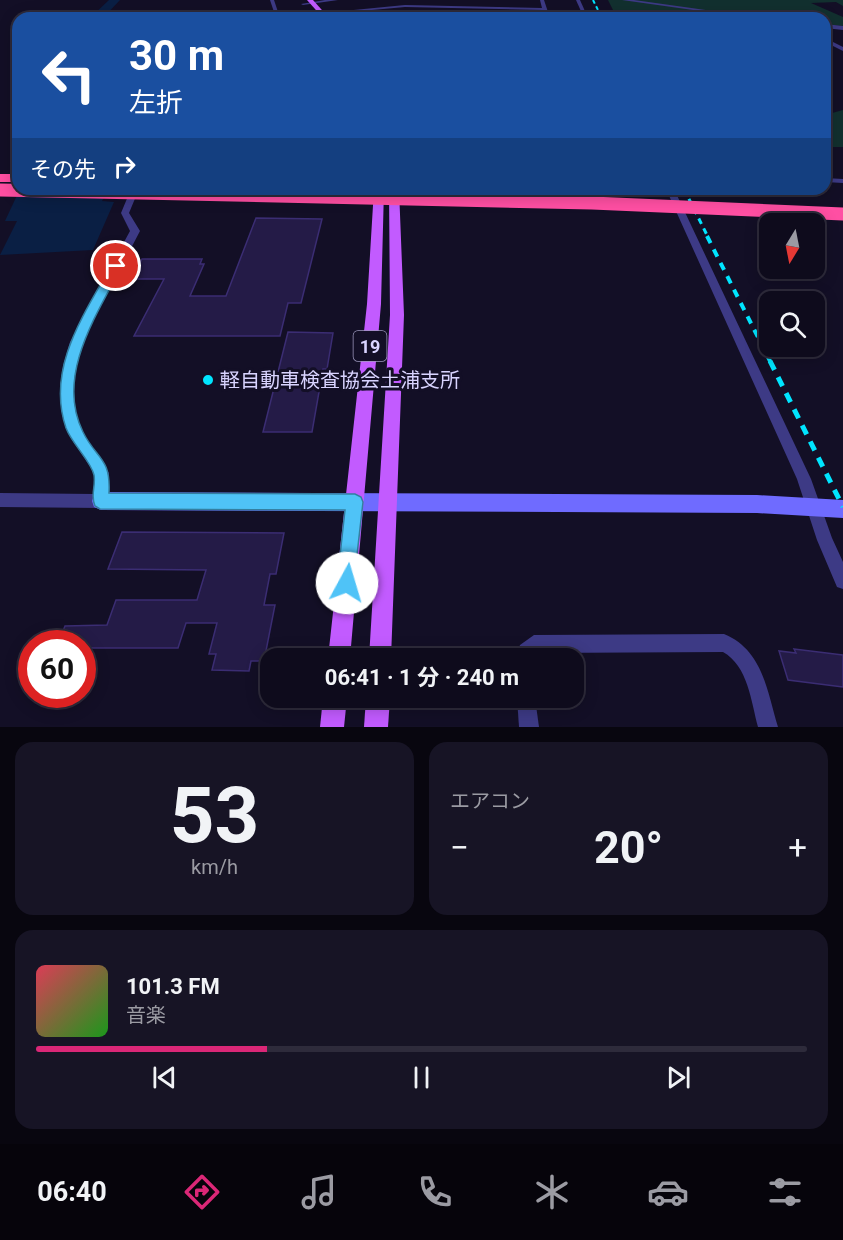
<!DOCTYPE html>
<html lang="ja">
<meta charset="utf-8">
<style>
:root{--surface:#0e0b1c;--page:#171425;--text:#f1f3f6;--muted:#9b9ba3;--line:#2e2b3b;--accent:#db2777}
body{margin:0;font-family:Roboto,"Noto Sans JP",sans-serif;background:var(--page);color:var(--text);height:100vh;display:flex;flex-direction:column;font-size:22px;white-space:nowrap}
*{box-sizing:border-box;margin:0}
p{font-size:20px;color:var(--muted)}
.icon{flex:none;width:33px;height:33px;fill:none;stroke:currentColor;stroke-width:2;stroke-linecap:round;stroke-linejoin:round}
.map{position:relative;height:727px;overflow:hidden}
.details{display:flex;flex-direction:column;gap:15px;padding:15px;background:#08060f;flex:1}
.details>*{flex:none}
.hud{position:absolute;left:12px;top:12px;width:819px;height:183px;border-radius:18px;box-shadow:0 3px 15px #0003,0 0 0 2px var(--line);background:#1a4fa0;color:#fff;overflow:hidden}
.needle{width:39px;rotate:190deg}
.tools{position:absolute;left:759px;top:213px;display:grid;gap:12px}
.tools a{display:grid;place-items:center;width:66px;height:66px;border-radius:12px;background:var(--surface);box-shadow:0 3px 15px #0003,0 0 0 2px var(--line);font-size:30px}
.speed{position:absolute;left:18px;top:630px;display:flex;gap:12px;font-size:30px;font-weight:700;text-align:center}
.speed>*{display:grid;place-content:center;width:78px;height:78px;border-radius:50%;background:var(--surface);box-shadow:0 3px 15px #0003,0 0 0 2px var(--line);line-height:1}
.speed .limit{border:9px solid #d22;background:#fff;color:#111}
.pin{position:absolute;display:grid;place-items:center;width:51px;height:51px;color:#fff;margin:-26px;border:3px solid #fff;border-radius:50%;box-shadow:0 2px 6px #0007}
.me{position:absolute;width:66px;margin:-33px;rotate:6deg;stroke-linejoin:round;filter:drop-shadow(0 0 4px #0008)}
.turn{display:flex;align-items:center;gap:21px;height:126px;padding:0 18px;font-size:27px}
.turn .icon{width:78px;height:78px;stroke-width:2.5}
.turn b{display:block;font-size:42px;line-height:51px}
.then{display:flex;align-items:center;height:57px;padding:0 18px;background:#0003;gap:12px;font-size:22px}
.big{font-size:45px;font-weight:700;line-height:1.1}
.details .card{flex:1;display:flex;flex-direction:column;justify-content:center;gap:9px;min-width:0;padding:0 21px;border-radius:18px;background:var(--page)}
.details .dial{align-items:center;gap:0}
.dial b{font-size:78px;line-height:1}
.song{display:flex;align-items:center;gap:18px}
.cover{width:72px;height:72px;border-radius:9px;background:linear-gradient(135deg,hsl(350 70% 55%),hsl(120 70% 35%))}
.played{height:6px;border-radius:3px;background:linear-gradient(90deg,var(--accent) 30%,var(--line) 30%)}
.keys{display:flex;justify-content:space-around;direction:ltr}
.heat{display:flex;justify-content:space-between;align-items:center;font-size:33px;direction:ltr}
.details .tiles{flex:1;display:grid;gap:15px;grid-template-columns:1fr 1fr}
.card:last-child{grid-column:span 2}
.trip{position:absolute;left:260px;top:648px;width:324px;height:60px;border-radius:18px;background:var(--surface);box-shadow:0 3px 15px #0003,0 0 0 2px var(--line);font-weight:700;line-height:60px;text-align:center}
.tab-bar{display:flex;height:96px;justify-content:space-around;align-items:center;background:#06040b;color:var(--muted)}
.tab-bar .icon{width:42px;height:42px}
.tab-bar .current{color:var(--accent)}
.tab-bar b{font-size:27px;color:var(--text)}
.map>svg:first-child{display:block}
.green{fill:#12302f}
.water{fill:#0a1f44}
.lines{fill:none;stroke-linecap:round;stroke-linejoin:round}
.river{fill:#0a1f44;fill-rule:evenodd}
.building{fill:#241b47;stroke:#3b2d73;stroke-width:1.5}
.street{fill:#3d3a85;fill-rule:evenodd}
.secondary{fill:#6f6bff;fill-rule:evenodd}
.primary{fill:#c25bff;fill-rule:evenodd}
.highway{fill:#ff4fa3;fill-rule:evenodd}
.rail-far3{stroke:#00e5ff;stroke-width:2;stroke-dasharray:4 3;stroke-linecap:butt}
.rail-far2{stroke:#00e5ff;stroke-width:3;stroke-dasharray:6 5;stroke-linecap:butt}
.rail-far1{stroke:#00e5ff;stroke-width:4;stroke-dasharray:8 7;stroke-linecap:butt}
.rail{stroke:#00e5ff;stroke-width:5;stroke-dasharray:10 8;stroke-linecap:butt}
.highway-bridge{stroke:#ff4fa3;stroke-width:13}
.route{fill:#4fc3f7;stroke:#337fa1;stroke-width:1.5}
.poi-dot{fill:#00e5ff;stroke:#130f26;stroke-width:2}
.labels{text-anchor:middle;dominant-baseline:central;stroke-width:6;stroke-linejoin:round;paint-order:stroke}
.shield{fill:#130f26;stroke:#9e99be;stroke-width:1.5}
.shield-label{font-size:18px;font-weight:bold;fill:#d9d4ff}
.poi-label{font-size:20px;fill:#d9d4ff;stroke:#130f26;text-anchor:start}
</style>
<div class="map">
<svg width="843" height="727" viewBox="0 0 843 727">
<rect width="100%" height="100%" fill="#130f26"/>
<!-- green -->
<g class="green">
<polygon points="608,0 843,0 843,6 836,2 811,3 843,17 843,26 825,24 825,18 757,15 747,18 617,18"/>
<polygon points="843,110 843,147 825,147 825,115"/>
</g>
<!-- water -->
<polygon class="water" points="20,189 109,189 102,201 114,202 93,250 0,255 17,221 5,221"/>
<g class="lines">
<!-- river -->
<polygon class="river" points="109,0 120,0 103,18 90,18"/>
</g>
<!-- building -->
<g class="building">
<polygon points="256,218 322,219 301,303 288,303 280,336 134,336 164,279 131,279 142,259 202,259 200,264 204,264 190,296 226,296"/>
<polygon points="288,332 333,333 327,369 323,369 312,432 263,432"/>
<polygon points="122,532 284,533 276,574 270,574 264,605 275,605 264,661 251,661 249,671 212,670 216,654 209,654 217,623 186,623 178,648 82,648 82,644 58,644 65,626 107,625 116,600 197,600 206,570 108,569"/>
<polygon points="794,649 843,655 843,687 788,680 779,651 796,653"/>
</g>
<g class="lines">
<!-- street -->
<g class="street">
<polygon points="270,0 274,0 280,18 276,18"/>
<polygon points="325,0 338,0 303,5 301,4"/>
<polygon points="540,0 544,0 550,18 546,18 543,10 405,7 339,13 343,18 338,18 333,12 405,5 542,8"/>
<polygon points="576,0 580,0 588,18 584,18"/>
<polygon points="622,0 634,0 763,18 750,18"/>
<polygon points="825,24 843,26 843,30 825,28"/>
<polygon points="825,38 843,47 843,51 825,42"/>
<polygon points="825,178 843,179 843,183 825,182"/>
<polygon points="131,189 139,189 129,213 140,231 82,342 75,366 72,389 76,414 82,432 109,473 108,501 106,506 101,508 0,507 0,493 94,494 95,474 69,435 62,414 60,389 63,366 70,342 130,231 121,213"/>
<polygon points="666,189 674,189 811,479 832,538 843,562 843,589 837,587 817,540 797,479"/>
<path d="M724 634C763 650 767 691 778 727H758C751 701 748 666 723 652L537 653 533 658H515L520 645 534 635Z"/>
<polygon points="517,698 535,698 539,727 519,727"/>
</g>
<!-- secondary -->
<polygon class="secondary" points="101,492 757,495 843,500 843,518 757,513 101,510 94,507 92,501 94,495"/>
<!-- primary -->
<g class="primary">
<polygon points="307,0 313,0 329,18 323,18"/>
<polygon points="374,189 384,189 381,304 350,658 328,658 367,304"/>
<polygon points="389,189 399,189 404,315 391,658 369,658 390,315"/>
<polygon points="323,698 347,698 344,727 320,727"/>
<polygon points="366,698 390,698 388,727 364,727"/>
</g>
<!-- highway -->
<rect class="highway" x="0" y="174" width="18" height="8"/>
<!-- rail-far3 -->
<polyline class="rail-far3" points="593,0 602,18"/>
<!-- rail-far2 -->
<polyline class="rail-far2" points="684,189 708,237"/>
<!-- rail-far1 -->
<polyline class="rail-far1" points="707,236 771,363"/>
<!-- rail -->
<polyline class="rail" points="770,361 843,507"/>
<!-- highway-bridge -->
<polyline class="highway-bridge" points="0,190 592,203 843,214"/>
</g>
<!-- route -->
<path class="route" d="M116 262 122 266C97 314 55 376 83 432 96 459 111 457 109 493L355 494 361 497 363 502 353 590 347 593 340 590 337 583 345 510 100 509 95 506C90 496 96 486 94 475 91 461 72 444 66 428 46 369 83 316 111 266Z"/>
<!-- markers -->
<circle class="poi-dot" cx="208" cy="380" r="6"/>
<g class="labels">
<!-- shield labels -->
<rect class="shield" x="353.5" y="331" width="33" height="30" rx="4.5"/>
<g class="shield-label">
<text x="370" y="346">19</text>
</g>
<!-- poi labels -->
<g class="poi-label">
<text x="220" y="380">軽自動車検査協会土浦支所</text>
</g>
</g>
</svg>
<div class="tools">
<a><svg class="needle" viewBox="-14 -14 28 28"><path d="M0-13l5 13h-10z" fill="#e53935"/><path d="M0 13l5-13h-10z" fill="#9b9ba3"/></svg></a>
<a><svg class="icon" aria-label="search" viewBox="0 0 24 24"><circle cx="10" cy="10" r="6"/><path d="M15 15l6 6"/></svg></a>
</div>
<div class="speed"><div class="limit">60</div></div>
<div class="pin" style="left:116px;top:266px;background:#d93025"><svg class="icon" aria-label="arrive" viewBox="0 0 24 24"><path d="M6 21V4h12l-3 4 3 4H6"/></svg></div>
<svg class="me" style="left:347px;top:583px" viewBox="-20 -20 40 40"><circle r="19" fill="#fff"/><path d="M0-13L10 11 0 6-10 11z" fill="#4fc3f7"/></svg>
<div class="trip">06:41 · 1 分 · 240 m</div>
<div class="hud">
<div class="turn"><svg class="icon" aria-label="left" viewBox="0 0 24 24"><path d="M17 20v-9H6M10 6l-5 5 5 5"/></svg><div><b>30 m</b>左折</div></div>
<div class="then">その先<svg class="icon" aria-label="right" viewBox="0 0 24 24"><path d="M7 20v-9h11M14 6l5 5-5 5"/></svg></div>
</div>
</div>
<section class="details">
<div class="tiles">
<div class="card dial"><b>53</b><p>km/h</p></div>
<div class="card"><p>エアコン</p>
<div class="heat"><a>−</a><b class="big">20°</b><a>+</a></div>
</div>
<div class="card">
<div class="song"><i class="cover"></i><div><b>101.3 FM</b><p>音楽</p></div></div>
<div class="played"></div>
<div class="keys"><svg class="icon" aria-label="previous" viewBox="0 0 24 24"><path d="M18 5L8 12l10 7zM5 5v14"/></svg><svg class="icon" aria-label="pause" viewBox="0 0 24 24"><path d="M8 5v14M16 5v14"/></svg><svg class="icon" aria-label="next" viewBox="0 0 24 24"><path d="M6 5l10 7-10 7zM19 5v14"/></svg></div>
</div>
</div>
</section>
<nav class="tab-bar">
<b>06:40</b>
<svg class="icon current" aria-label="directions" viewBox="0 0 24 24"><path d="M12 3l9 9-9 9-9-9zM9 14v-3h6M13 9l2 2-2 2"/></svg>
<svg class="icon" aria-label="music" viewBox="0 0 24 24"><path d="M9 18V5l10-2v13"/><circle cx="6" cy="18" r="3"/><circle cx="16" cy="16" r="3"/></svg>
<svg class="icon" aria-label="phone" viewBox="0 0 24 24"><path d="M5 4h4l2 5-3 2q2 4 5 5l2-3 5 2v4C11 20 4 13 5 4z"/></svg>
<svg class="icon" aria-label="climate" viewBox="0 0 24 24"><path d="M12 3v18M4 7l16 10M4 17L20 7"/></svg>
<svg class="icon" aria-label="car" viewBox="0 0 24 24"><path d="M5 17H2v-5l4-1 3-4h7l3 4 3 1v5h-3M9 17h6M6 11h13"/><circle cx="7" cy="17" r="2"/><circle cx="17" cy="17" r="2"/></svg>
<svg class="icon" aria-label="filters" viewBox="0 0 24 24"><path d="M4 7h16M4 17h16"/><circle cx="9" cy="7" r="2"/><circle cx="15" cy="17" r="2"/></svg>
</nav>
